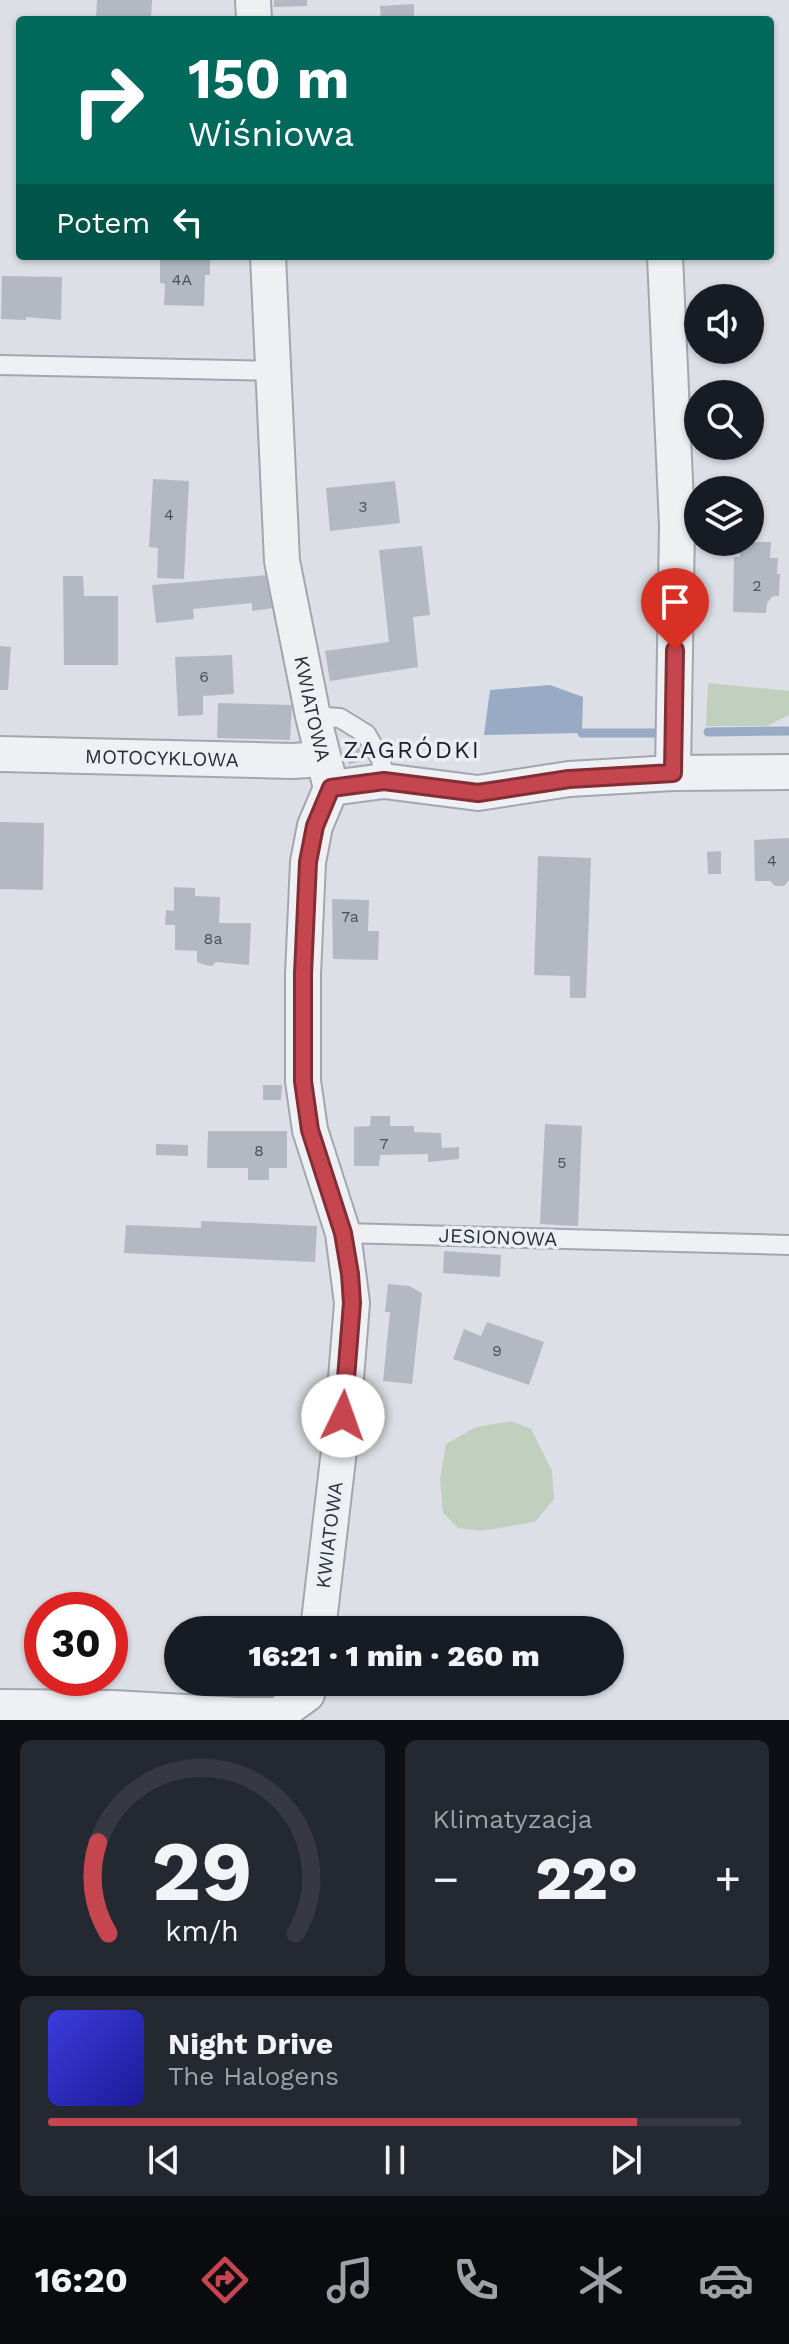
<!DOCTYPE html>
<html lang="pl">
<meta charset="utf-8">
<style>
:root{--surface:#171b24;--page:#242831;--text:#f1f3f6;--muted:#9ea1a6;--line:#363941;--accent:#c64650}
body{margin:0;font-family:"Work Sans",sans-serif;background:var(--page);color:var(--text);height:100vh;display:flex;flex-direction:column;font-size:30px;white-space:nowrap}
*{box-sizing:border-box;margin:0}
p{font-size:26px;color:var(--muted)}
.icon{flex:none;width:44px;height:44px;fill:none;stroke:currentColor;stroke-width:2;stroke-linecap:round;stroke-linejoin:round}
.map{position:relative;height:1720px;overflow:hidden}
.sheet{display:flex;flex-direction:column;gap:20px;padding:20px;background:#0d0f14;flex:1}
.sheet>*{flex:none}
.top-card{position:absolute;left:16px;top:16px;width:758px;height:244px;border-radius:8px;box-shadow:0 2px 6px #0004;background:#00695c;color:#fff;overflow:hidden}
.buttons{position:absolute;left:684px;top:284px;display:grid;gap:16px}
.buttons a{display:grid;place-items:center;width:80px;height:80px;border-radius:50%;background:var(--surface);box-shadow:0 2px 6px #0004;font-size:40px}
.speed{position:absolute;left:24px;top:1592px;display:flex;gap:16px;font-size:40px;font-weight:700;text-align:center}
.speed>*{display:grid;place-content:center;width:104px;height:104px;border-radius:50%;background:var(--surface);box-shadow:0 2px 6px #0004;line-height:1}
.speed .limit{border:12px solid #d22;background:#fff;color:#111}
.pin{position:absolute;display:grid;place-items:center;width:68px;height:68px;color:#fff;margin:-82px -34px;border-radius:50% 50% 50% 0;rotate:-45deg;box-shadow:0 0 8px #0007}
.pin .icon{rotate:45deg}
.me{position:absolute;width:88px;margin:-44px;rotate:3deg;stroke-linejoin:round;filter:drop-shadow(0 0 6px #0008)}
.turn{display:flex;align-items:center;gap:28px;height:168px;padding:0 40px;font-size:36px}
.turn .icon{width:104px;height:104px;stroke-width:2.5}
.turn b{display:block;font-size:56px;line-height:68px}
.then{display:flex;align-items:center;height:76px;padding:0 40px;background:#0003;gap:16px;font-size:30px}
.big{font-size:60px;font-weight:800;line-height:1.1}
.sheet .widget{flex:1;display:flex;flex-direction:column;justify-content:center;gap:12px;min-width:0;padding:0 28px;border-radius:12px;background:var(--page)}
.sheet .dial{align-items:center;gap:0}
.dial svg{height:208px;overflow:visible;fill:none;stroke:var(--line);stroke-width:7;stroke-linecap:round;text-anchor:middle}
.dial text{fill:var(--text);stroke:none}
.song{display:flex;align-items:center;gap:24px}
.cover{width:96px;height:96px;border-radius:12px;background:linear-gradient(135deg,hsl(240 70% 55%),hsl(240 70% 35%))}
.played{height:8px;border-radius:4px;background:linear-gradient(90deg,var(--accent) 85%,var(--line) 85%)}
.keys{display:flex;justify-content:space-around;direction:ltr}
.heat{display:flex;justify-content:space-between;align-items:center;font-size:44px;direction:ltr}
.sheet .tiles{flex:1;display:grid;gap:20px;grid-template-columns:1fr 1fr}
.widget:last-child{grid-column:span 2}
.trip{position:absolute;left:164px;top:1616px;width:460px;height:80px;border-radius:40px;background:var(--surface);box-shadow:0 2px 6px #0004;font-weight:800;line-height:80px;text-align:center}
.dock{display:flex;height:128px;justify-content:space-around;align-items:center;background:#090b0e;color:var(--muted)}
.dock .icon{width:56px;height:56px}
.dock .active{color:var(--accent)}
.dock b{font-size:36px;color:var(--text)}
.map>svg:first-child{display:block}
.green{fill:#c1cfbe}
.water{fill:#98aac4}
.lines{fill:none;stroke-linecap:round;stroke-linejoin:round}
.stream{stroke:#98aac4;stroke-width:9}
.building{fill:#b4b8c2}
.lane-casing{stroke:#a2a6af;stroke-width:22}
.street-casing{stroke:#a2a6af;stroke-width:38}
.lane{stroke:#eef0f4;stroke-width:18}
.street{stroke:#eef0f4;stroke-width:34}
.route-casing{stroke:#812e34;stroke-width:20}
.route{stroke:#c64650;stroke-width:14}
.labels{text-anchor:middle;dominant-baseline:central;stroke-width:7;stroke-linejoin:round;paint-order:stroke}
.number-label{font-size:16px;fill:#4a505d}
.street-label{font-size:20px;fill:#272d3b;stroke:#ebeef3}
.quarter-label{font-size:24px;letter-spacing:2px;fill:#191e2b;stroke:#ebeef3}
</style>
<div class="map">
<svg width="789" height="1720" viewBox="0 0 789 1720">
<rect width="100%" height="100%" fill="#dcdfe5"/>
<!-- green -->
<g class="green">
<polygon points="708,683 789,691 789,715 767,726 706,726"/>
<polygon points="511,1421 531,1429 552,1471 554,1499 535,1522 481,1531 458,1528 443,1513 440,1479 446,1444 476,1427"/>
</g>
<!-- water -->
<polygon class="water" points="550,685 583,697 582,733 484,735 490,690"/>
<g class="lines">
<!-- stream -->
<g class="stream">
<polyline points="708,732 789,731"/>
<polyline points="582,733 662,733"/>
</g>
</g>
<!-- building -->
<g class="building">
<polygon points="97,0 152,0 151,20 96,20"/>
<polygon points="274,0 307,0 307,6 274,7"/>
<polygon points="414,4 414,20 381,20 380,6"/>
<polygon points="160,256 210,256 210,275 205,275 204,306 164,305 165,284 160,283"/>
<polygon points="2,276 62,277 61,320 26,317 26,320 1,319"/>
<polygon points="153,479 189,481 184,579 157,578 158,548 149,547"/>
<polygon points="395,481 400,523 330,531 326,488"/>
<polygon points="740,542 771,542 770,558 778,558 777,574 780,574 779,596 773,596 767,603 766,613 733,612 734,557 740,557"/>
<polygon points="422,546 430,615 413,617 418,667 330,681 325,651 389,642 379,550"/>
<polygon points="267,575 273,608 252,611 252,603 193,609 194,619 156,623 152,585"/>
<polygon points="63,576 83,576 84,596 118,596 118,665 64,665"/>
<polygon points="0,646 11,647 8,690 0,690"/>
<polygon points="232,655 234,694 203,696 203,715 178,716 175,657"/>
<polygon points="218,703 292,705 290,740 217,738"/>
<polygon points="359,746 362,761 349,764 346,749"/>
<polygon points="0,822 44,823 43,890 0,889"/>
<polygon points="789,838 789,880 784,886 775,886 770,881 755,881 754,840"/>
<polygon points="721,851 721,874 708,874 707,852"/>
<polygon points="538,856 591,858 586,998 570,998 570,976 534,975"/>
<polygon points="174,887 195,888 195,896 220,897 219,923 251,923 249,965 216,962 212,966 205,965 197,962 197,951 175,950 175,925 165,925 166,910 174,911"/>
<polygon points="332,899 369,900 368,931 379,931 378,960 333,959"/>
<polygon points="263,1085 282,1085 281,1100 263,1100"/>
<polygon points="371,1116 390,1116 390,1126 414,1126 414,1132 441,1133 442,1148 459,1147 459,1159 428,1162 428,1154 380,1155 379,1166 354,1166 354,1127 370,1126"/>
<polygon points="545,1124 582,1126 578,1226 540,1224"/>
<polygon points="208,1131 287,1131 287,1168 269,1168 269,1180 248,1180 248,1168 207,1168"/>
<polygon points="156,1144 188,1145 188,1156 156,1155"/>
<polygon points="201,1221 317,1226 315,1262 124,1253 126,1225 201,1228"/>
<polygon points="444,1251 501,1255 500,1277 443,1273"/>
<polygon points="388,1284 409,1286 422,1293 412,1384 383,1381 390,1312 385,1312"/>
<polygon points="487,1322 544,1342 529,1385 453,1359 464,1329 481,1336"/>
</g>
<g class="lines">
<!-- lane casing -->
<g class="lane-casing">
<g id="lane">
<polyline points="0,365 275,371"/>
<polyline points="313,716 340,718 366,734 381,759 384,781"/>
<polyline points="343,1233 789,1245"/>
</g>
</g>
<!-- street casing -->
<g class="street-casing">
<g id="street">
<polyline points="253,0 254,20"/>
<path id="s1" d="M268 256 282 561 313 716 331 788 315 826 308 862 303 974V1081L310 1130 343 1233 352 1303 343 1416 318 1630"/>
<polyline points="665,256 677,526 673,773"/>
<path id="s2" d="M0 754 293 761 322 759"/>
<polyline points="331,788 384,781 478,793 569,779 673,773 789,772"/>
<polyline points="0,1707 113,1708 238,1715 278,1715 307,1694 309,1682"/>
</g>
</g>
<!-- lane -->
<use href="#lane" class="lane"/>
<!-- street -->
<use href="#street" class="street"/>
</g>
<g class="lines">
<!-- route casing -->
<g class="route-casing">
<polyline id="route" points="343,1416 352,1303 350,1274 343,1233 310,1130 303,1081 303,974 308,862 315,826 331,788 384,781 478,793 569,779 673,773 675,650"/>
</g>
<!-- route -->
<use href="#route" class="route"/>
</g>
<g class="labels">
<!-- number labels -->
<g class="number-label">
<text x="182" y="279">4A</text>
<text x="363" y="506">3</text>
<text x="169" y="514">4</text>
<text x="757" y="585">2</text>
<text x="204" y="676">6</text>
<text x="772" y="860">4</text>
<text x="350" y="916">7a</text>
<text x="213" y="938">8a</text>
<text x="384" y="1143">7</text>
<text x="259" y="1150">8</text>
<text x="562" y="1162">5</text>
<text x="497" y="1350">9</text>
</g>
<!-- street labels -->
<g class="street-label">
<text stroke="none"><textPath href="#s1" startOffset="456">KWIATOWA</textPath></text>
<text stroke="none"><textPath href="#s2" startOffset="162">MOTOCYKLOWA</textPath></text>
<text transform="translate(498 1237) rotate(2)">JESIONOWA</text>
<text transform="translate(329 1535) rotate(-83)">KWIATOWA</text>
</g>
<!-- quarter labels -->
<g class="quarter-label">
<text x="412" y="750">ZAGRÓDKI</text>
</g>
</g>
</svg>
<div class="buttons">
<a><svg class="icon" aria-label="sound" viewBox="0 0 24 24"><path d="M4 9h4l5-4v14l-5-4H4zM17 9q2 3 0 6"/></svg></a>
<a><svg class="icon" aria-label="search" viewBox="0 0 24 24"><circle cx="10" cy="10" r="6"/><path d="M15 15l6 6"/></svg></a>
<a><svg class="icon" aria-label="layers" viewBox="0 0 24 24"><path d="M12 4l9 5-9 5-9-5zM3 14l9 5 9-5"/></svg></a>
</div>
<div class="speed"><div class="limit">30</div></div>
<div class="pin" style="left:675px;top:650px;background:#d93025"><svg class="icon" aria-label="arrive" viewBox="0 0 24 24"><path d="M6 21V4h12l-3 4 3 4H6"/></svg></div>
<svg class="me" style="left:343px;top:1416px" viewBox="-20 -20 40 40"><circle r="19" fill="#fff"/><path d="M0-13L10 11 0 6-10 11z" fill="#c64650"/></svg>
<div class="trip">16:21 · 1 min · 260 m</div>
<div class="top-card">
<div class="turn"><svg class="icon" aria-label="right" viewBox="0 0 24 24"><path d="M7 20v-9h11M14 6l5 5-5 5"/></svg><div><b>150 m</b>Wiśniowa</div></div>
<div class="then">Potem<svg class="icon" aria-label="left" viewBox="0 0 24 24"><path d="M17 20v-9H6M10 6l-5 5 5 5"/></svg></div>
</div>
</div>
<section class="sheet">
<div class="tiles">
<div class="widget dial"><svg viewBox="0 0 100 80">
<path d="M14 69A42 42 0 1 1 86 69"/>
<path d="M14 69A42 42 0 0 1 10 34" stroke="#c64650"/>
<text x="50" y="56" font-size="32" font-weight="700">29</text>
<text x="50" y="72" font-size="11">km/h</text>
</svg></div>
<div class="widget"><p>Klimatyzacja</p>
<div class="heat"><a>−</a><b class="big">22°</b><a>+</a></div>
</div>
<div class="widget">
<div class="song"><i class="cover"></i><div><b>Night Drive</b><p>The Halogens</p></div></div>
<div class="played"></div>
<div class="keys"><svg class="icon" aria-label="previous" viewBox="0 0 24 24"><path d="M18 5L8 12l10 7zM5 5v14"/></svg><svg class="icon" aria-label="pause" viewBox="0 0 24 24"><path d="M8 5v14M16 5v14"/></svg><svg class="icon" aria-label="next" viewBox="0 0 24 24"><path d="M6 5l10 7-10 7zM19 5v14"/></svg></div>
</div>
</div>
</section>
<nav class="dock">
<b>16:20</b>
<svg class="icon active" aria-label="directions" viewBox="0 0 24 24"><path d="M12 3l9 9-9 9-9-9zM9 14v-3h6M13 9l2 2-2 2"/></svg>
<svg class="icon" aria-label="music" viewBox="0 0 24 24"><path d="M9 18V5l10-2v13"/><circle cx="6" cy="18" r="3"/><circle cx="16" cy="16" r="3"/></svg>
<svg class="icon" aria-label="phone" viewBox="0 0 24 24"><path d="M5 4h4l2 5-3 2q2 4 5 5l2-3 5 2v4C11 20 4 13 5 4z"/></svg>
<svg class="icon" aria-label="climate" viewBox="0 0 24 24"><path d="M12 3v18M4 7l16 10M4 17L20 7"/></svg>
<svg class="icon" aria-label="car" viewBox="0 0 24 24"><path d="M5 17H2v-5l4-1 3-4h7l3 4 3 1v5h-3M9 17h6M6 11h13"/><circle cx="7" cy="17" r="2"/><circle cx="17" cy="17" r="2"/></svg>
</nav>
